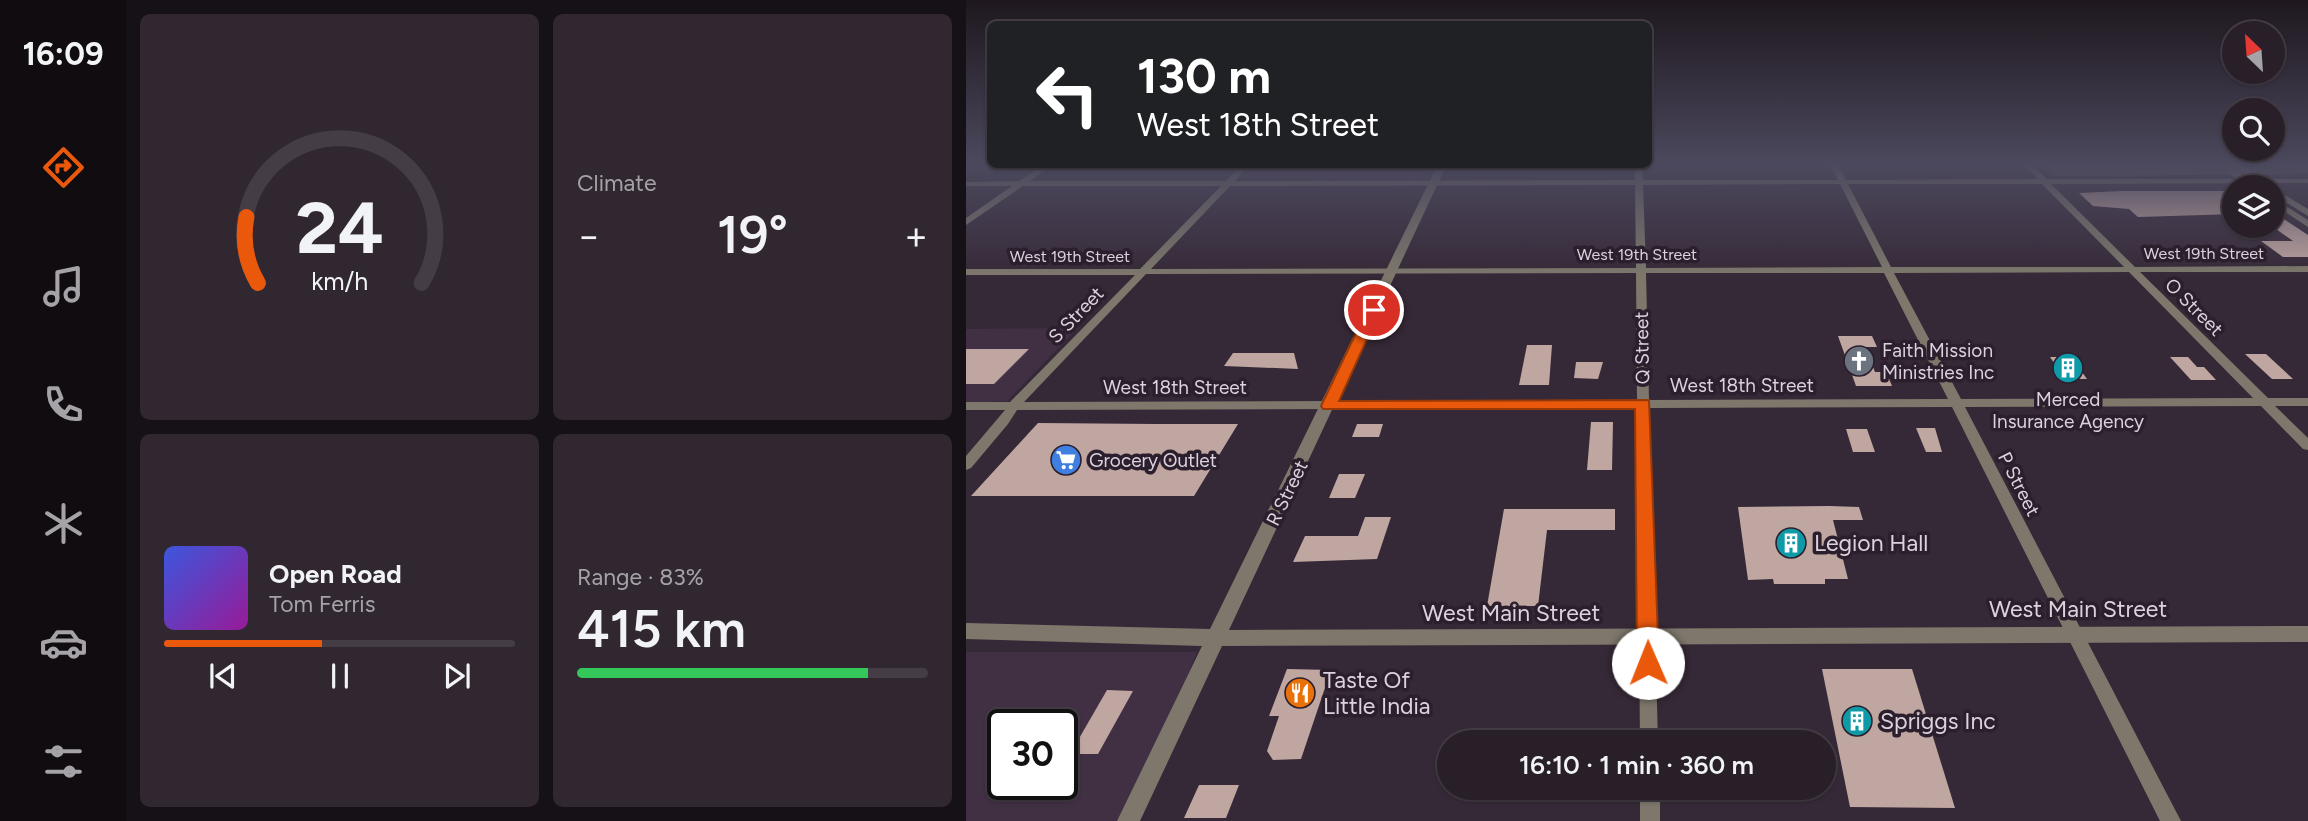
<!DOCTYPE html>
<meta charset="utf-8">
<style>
:root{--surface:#281f29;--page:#302731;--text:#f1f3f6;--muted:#a5a2a8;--line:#443d46;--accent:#ea580c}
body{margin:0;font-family:Figtree,sans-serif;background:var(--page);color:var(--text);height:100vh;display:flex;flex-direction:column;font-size:26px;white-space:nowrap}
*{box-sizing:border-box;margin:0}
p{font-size:23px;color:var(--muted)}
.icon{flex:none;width:38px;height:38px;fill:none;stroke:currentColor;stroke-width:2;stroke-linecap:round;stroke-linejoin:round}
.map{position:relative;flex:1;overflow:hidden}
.side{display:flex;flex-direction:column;gap:14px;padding:14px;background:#161117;width:840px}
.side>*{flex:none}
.guide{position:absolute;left:21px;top:21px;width:665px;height:147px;border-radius:10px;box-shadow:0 2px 5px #0004,0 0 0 2px var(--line);background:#202124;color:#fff;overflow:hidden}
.needle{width:46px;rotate:335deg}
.controls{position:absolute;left:1256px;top:21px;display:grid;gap:14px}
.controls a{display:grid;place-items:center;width:63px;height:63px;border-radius:50%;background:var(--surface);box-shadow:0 2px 5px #0004,0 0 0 2px var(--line);font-size:35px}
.speed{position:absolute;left:21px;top:709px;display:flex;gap:14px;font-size:35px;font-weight:700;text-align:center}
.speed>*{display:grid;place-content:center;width:91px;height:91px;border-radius:50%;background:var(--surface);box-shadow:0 2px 5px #0004,0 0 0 2px var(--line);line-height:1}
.speed .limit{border:4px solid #111;border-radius:10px;background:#fff;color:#111}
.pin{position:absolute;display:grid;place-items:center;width:60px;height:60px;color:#fff;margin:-30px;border:4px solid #fff;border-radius:50%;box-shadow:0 2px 7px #0007}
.me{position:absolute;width:77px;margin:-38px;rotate:359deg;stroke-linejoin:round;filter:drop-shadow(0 0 5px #0008)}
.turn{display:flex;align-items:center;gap:24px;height:147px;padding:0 35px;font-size:32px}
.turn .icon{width:91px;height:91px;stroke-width:2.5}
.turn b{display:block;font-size:49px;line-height:60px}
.big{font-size:52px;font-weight:600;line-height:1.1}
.side .tile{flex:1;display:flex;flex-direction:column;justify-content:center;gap:10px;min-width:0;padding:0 24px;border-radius:10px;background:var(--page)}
.side .dial{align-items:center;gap:0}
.dial svg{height:182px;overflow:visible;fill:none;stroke:var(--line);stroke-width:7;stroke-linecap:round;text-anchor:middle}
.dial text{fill:var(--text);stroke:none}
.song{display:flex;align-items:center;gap:21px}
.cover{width:84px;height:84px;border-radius:10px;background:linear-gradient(135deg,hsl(230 70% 55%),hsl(300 70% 35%))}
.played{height:7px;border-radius:4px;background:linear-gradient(90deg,var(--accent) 45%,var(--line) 45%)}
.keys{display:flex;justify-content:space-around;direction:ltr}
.heat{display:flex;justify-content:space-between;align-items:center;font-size:38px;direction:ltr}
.charge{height:10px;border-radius:5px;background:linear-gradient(90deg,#34c759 83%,var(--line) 0)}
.side .tiles{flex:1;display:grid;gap:14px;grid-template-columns:repeat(2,1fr)}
.trip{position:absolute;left:471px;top:730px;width:399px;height:70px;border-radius:35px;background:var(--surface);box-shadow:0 2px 5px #0004,0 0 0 2px var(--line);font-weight:600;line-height:70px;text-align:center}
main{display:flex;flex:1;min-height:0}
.dock{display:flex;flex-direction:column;width:126px;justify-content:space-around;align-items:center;background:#100c10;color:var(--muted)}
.dock .icon{width:49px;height:49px}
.dock .selected{color:var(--accent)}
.dock b{font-size:32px;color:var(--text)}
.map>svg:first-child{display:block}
.built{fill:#412f43;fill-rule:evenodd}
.green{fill:#4e5c49}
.building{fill:#c0a6a1}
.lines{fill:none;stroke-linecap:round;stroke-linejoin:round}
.minor{fill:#7e786c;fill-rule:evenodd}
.tertiary{fill:#7e786c;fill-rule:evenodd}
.route{fill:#ea580c;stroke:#983908;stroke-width:2}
.labels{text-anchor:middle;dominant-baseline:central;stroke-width:7;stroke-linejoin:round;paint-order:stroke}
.far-street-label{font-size:16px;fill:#dbd2dc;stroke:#2c1f2d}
.street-label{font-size:19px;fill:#dbd2dc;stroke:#2c1f2d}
.poi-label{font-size:19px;fill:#dbd2dc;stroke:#2c1f2d;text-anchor:start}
.near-poi-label{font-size:23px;fill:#dbd2dc;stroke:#2c1f2d;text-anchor:start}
.near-street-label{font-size:23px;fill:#dbd2dc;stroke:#2c1f2d}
</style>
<main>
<nav class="dock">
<b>16:09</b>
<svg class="icon selected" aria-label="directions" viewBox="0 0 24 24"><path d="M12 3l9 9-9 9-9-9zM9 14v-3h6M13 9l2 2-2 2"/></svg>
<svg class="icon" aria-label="music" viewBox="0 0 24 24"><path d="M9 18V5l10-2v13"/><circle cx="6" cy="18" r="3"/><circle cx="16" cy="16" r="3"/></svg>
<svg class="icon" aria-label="phone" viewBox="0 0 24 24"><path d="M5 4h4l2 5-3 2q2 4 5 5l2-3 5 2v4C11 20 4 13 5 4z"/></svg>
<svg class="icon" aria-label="climate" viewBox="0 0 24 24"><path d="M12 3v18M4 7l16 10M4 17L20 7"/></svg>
<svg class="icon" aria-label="car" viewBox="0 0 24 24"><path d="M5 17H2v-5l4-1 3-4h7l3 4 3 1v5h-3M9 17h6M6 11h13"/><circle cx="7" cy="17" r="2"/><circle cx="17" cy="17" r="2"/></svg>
<svg class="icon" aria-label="filters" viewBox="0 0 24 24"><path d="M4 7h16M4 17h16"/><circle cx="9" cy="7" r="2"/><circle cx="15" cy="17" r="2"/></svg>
</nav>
<section class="side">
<div class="tiles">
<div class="tile dial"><svg viewBox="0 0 100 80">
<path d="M14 69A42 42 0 1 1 86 69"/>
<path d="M14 69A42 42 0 0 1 9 40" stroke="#ea580c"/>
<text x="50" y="56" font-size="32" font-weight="700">24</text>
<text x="50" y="72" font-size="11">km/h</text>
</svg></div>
<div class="tile"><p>Climate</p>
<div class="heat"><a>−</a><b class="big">19°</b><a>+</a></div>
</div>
<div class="tile">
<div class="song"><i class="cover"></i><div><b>Open Road</b><p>Tom Ferris</p></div></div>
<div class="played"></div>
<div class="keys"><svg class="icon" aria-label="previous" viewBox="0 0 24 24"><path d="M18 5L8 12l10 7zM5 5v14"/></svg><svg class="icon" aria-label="pause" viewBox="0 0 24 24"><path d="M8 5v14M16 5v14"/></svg><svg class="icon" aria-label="next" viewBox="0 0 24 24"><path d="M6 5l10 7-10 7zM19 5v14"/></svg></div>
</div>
<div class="tile"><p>Range · 83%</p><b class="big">415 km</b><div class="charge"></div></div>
</div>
</section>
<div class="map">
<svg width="1342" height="821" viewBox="0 0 1342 821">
<rect width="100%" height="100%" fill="#362937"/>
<!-- built -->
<g class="built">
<polygon points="290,165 290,164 464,165 456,179 278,177"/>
<polygon points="112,328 41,401 0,403 0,329"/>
<path d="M0 652H231L165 821H0ZM37 724H96V784H37Z"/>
</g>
<!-- green -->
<polygon class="green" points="1075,163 1342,163 1342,174 1090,176"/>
<!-- building -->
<g class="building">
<polygon points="1156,191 1269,191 1269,214 1172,217 1163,209 1127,206 1113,193"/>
<polygon points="1307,212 1342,235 1342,257 1317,257 1295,241 1327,241 1307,227"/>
<polygon points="872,336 906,336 911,347 899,347 909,372 920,372 926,386 890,386"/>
<polygon points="561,345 586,345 583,385 553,385"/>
<polygon points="0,349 63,349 28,384 0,384"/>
<polygon points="267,353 328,353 332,369 258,366"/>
<polygon points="1279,354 1300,354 1327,379 1306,379"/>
<polygon points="1084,357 1105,357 1121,379 1099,379"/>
<polygon points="1204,357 1222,357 1231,367 1238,367 1250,380 1225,380"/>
<polygon points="610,362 637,362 632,379 608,378"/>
<polygon points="625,422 647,422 646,470 621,470"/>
<polygon points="72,423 188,424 272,424 228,496 5,496"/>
<polygon points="391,424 417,424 413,437 386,437"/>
<polygon points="950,428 969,428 976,452 960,452"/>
<polygon points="880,429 901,429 909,452 887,452"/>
<polygon points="373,474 399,474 389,498 363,498"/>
<polygon points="863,506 893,507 897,520 867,520 882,579 859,579 859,584 808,584 807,579 782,580 772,507"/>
<polygon points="538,509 649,509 649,530 581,530 572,606 521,606"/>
<polygon points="399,517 425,517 411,559 327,562 339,536 392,536"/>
<polygon points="321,669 365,670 335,759 307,760 301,751 313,716 303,716"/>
<polygon points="856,669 946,669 989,808 884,807"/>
<polygon points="141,690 167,691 132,754 104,754"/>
<polygon points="233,785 273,785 260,818 218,818"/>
</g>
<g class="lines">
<!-- minor -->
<g class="minor">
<path d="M863 163H871L880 180 1072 179 1056 163H1065L1081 179H1271L1249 163H1259L1276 175 1275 179H1285L1263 163H1273L1296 179H1342V183L1085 184 1169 267 1342 266V272H1174L1302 398H1342V406H1309L1342 438V450L1337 449 1295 406 999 407 1215 821H1194L986 407 683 408 692 742H674L671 408 51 410 42 424 5 468 0 470V456L39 410H0V402H44L169 275H0V269H174L255 186H57L0 225V218L46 186H0V182L53 181 78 164H87L64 181H260L276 164H284L269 181 669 180V164H677V180H872ZM874 184 916 267 680 268 677 185ZM882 184H1076L1158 267H925ZM669 185 670 268 185 269 264 186ZM1163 272 1287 398 995 399 928 273ZM670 273 671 400 58 402 180 274ZM680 273H918L982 399 683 400Z"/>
<polygon points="1307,188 1342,209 1342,216 1307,194"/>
<polygon points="1307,198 1342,220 1342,227 1307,204"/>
<rect x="674" y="788" width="20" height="33"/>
</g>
<!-- tertiary -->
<polygon class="tertiary" points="472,164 481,164 263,630 1342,626 1342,642 256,646 174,821 151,821 236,646 0,639 0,623 244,629"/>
</g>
<!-- sky -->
<linearGradient id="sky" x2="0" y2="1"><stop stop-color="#1e171e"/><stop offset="0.59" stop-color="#4c495e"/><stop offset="1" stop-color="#4c495e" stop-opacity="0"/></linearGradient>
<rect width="1342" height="278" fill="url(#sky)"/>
<!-- route -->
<polygon class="route" points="408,306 414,310 373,401 683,400 693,663 690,670 682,673 674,670 671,663 669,409 357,409 355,406 401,310"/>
<!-- icons -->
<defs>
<g id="church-disc" transform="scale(1.575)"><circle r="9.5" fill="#6b7280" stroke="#2c1f2d"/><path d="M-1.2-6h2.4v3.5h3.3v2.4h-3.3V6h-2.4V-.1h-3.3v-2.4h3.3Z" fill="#fff"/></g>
<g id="building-disc" transform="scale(1.575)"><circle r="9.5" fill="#0f9aa8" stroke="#2c1f2d"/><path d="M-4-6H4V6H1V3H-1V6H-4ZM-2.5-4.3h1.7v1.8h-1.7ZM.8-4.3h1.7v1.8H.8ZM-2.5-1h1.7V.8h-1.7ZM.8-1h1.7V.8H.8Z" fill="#fff"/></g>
<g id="supermarket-disc" transform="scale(1.575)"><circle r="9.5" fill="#3f7fe0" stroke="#2c1f2d"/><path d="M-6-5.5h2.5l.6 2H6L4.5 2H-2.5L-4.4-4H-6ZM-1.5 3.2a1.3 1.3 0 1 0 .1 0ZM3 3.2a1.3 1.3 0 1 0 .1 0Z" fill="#fff"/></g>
<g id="restaurant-disc" transform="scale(1.575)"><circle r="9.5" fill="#e8710a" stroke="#2c1f2d"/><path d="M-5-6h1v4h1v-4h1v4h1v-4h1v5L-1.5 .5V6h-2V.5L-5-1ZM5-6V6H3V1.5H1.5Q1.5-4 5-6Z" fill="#fff"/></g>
</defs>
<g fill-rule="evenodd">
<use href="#church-disc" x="893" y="361"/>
<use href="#building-disc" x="1102" y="368"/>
<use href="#supermarket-disc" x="100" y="460"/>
<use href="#building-disc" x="825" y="543"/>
<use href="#restaurant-disc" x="334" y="693"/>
<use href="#building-disc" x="891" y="721"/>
</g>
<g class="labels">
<!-- far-street labels -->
<g class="far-street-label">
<text x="1238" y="253">West 19th Street</text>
<text x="671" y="254">West 19th Street</text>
<text x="104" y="256">West 19th Street</text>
</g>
<!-- street labels -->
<g class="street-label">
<text transform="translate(1228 307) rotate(45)">O Street</text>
<text transform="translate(110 315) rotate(-46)">S Street</text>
<text transform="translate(676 348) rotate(-91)">Q Street</text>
<text x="776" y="385">West 18th Street</text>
<text x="209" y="387">West 18th Street</text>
<text transform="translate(1053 484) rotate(63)">P Street</text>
<text transform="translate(321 493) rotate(-64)">R Street</text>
</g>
<!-- poi labels -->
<g class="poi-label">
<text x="916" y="350">Faith Mission<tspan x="916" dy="22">Ministries Inc</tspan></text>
<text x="1102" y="399" text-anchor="middle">Merced<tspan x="1102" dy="22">Insurance Agency</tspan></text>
<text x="123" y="460">Grocery Outlet</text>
</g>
<!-- near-poi labels -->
<g class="near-poi-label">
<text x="848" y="543">Legion Hall</text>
<text x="357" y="680">Taste Of<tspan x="357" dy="26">Little India</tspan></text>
<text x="914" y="721">Spriggs Inc</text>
</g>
<!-- near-street labels -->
<g class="near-street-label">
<text x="1112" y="609">West Main Street</text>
<text x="545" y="613">West Main Street</text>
</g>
</g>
</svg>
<div class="controls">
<a><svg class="needle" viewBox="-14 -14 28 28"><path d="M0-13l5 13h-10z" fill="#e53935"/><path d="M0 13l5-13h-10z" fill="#a5a2a8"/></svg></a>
<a><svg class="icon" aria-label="search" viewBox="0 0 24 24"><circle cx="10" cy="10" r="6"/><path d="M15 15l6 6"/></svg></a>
<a><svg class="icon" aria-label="layers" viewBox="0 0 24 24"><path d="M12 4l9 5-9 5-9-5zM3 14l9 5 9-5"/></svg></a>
</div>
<div class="speed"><div class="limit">30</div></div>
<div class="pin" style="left:408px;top:310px;background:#d93025"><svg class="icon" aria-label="arrive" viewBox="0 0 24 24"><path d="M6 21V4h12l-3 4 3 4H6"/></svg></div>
<svg class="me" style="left:682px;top:663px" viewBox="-20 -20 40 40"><circle r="19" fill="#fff"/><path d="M0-13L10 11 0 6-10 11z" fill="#ea580c"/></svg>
<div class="trip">16:10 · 1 min · 360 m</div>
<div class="guide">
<div class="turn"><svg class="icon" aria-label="left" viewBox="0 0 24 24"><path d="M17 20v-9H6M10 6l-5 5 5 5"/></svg><div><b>130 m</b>West 18th Street</div></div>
</div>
</div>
</main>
